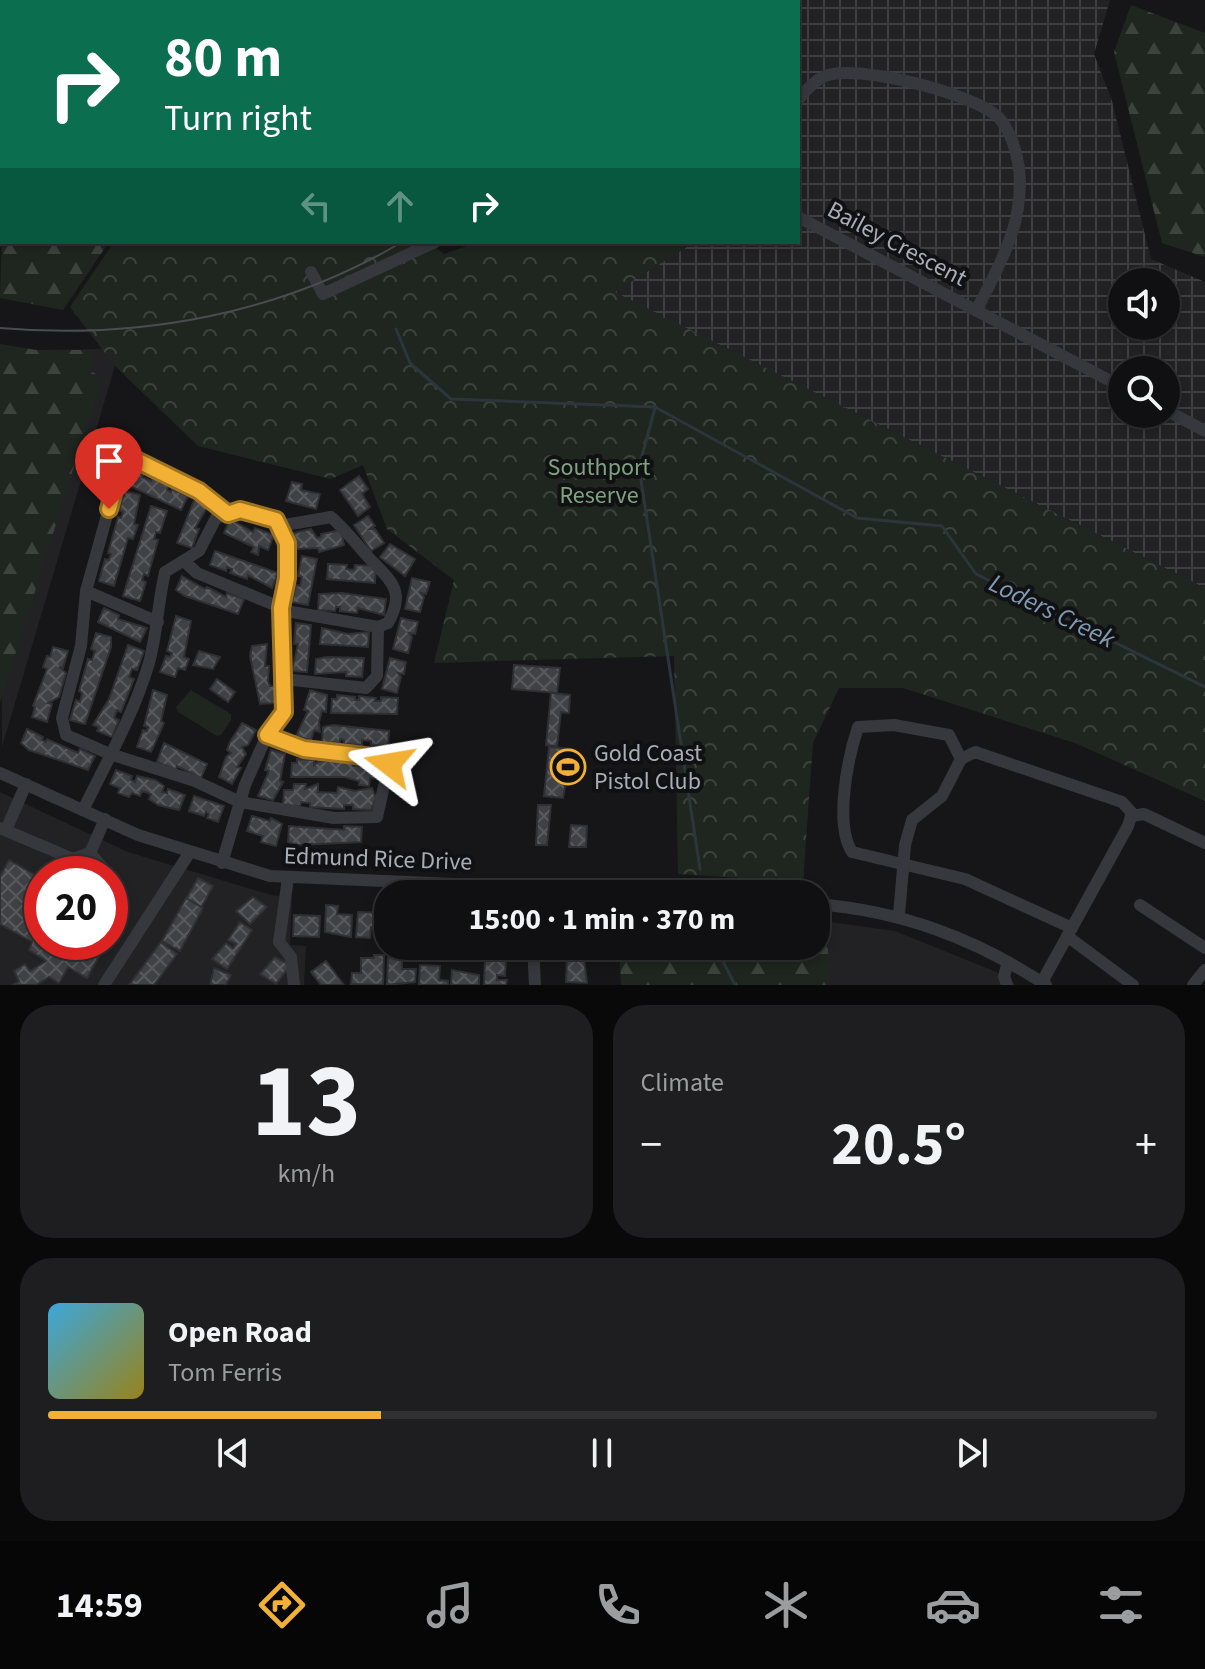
<!DOCTYPE html>
<meta charset="utf-8">
<style>
:root{--surface:#101012;--page:#1e1e20;--text:#f1f3f6;--muted:#9c9d9f;--line:#303032;--accent:#f2b134}
body{margin:0;font-family:"Source Sans 3",sans-serif;background:var(--page);color:var(--text);height:100vh;display:flex;flex-direction:column;font-size:30px;white-space:nowrap}
*{box-sizing:border-box;margin:0}
p{font-size:26px;color:var(--muted)}
.icon{flex:none;width:44px;height:44px;fill:none;stroke:currentColor;stroke-width:2;stroke-linecap:round;stroke-linejoin:round}
.map{position:relative;height:985px;overflow:hidden}
.details{display:flex;flex-direction:column;gap:20px;padding:20px;background:#09090a;flex:1}
.details>*{flex:none}
.hud{position:absolute;left:0px;top:0px;width:800px;height:244px;box-shadow:0 4px 12px #0003,0 0 0 2px var(--line);background:#0b6e4f;color:#fff;overflow:hidden}
.buttons{position:absolute;left:1108px;top:268px;display:grid;gap:16px}
.buttons a{display:grid;place-items:center;width:72px;height:72px;border-radius:50%;background:var(--surface);box-shadow:0 4px 12px #0003,0 0 0 2px var(--line);font-size:40px}
.speed{position:absolute;left:24px;top:856px;display:flex;gap:16px;font-size:40px;font-weight:700;text-align:center}
.speed>*{display:grid;place-content:center;width:104px;height:104px;border-radius:50%;background:var(--surface);box-shadow:0 4px 12px #0003,0 0 0 2px var(--line);line-height:1}
.speed .limit{border:12px solid #d22;background:#fff;color:#111}
.pin{position:absolute;display:grid;place-items:center;width:68px;height:68px;color:#fff;margin:-82px -34px;border-radius:50% 50% 50% 0;rotate:-45deg;box-shadow:0 0 8px #0007}
.pin .icon{rotate:45deg}
.me{position:absolute;width:88px;margin:-44px;rotate:284deg;stroke-linejoin:round;filter:drop-shadow(0 0 6px #0008)}
.turn{display:flex;align-items:center;gap:28px;height:168px;padding:0 32px;font-size:36px}
.turn .icon{width:104px;height:104px;stroke-width:2.5}
.turn b{display:block;font-size:56px;line-height:68px}
.lanes{display:flex;align-items:center;height:76px;padding:0 32px;background:#0003;justify-content:center;gap:40px;direction:ltr}
.lanes .off{opacity:.35}
.big{font-size:60px;font-weight:700;line-height:1.1}
.details .widget{flex:1;display:flex;flex-direction:column;justify-content:center;gap:12px;min-width:0;padding:0 28px;border-radius:32px;background:var(--page)}
.details .dial{align-items:center;gap:0}
.dial b{font-size:104px;line-height:1}
.song{display:flex;align-items:center;gap:24px}
.cover{width:96px;height:96px;border-radius:12px;background:linear-gradient(135deg,hsl(200 70% 55%),hsl(50 70% 35%))}
.played{height:8px;border-radius:4px;background:linear-gradient(90deg,var(--accent) 30%,var(--line) 30%)}
.keys{display:flex;justify-content:space-around;direction:ltr}
.heat{display:flex;justify-content:space-between;align-items:center;font-size:44px;direction:ltr}
.details .tiles{flex:1;display:grid;gap:20px;grid-template-columns:1fr 1fr}
.widget:last-child{grid-column:span 2}
.trip{position:absolute;left:374px;top:880px;width:456px;height:80px;border-radius:32px;background:var(--surface);box-shadow:0 4px 12px #0003,0 0 0 2px var(--line);font-weight:700;line-height:80px;text-align:center}
.tabs{display:flex;height:128px;justify-content:space-around;align-items:center;background:#060607;color:var(--muted)}
.tabs .icon{width:56px;height:56px}
.tabs .current{color:var(--accent)}
.tabs b{font-size:36px;color:var(--text)}
.map>svg:first-child{display:block}
.built{fill:#222225;fill-rule:evenodd}
.industrial{fill:url(#industrial-grid);fill-rule:evenodd}
.forest{fill:url(#forest-firs)}
.park{fill:url(#park-crowns)}
.pitch{fill:#1e261f}
.lines{fill:none;stroke-linecap:round;stroke-linejoin:round}
.stream{stroke:#2c353c;stroke-width:3}
.building{fill:url(#building-cross-hatch);stroke:#303034;stroke-width:2}
.minor{stroke:#37383d;stroke-width:12}
.tram{stroke:#4a4c52;stroke-width:2}
.route-casing{stroke:#9d7322;stroke-width:20}
.route{stroke:#f2b134;stroke-width:14}
.labels{text-anchor:middle;dominant-baseline:central;stroke-width:8;stroke-linejoin:round;paint-order:stroke}
.street-label{font-size:24px;fill:#a8adb8;stroke:#111113}
.park-label{font-size:24px;fill:#7fa381;stroke:#111113}
.poi-label{font-size:24px;fill:#a8adb8;stroke:#111113;text-anchor:start}
.water-label{font-size:26px;font-style:italic;fill:#7f9bb3;stroke:#111113}
</style>
<div class="map">
<svg width="1205" height="985" viewBox="0 0 1205 985">
<defs>
<pattern id="industrial-grid" width="8" height="8" patternUnits="userSpaceOnUse" patternTransform="scale(2)"><rect width="8" height="8" fill="#222225"/><path d="M0 4h8M4 0v8" fill="none" stroke="#3f3f43"/></pattern>
<pattern id="forest-firs" width="22" height="20" patternUnits="userSpaceOnUse" patternTransform="scale(2)"><rect width="22" height="20" fill="#1e261f"/><path d="M5 1l3.5 6h-7zM16 11l3.5 6h-7z" fill="#3c433d"/></pattern>
<pattern id="park-crowns" width="20" height="18" patternUnits="userSpaceOnUse" patternTransform="scale(2)"><rect width="20" height="18" fill="#1e261f"/><path d="M2 6a3 3 0 1 1 6 0M12 15a3 3 0 1 1 6 0" fill="none" stroke="#3c433d"/></pattern>
<pattern id="building-cross-hatch" width="8" height="8" patternUnits="userSpaceOnUse" patternTransform="scale(2)"><rect width="8" height="8" fill="#404145"/><path d="M0 0l8 8M0 8l8-8" fill="none" stroke="#595a5e"/></pattern>
</defs>
<rect width="100%" height="100%" fill="#161618"/>
<!-- built -->
<g class="built">
<polygon points="104,349 115,366 2,747 0,395 36,350"/>
<path d="M0 792 128 852 271 895 292 898 290 945 306 946 304 985H0ZM42 874H110V942H42Z"/>
<polygon points="816,920 895,931 994,971 1016,985 787,985 816,946"/>
</g>
<!-- industrial -->
<path class="industrial" d="M679 0H1110L1094 54 1112 101 1151 259 1205 282V588L614 292 695 242H798V2ZM1122 282H1166V326H1122ZM1122 370H1166V414H1122Z"/>
<!-- forest -->
<g class="forest">
<polygon points="1131,5 1205,33 1205,257 1162,243 1114,52"/>
<polygon points="2,235 2,242 109,242 63,310 0,298"/>
<polygon points="0,344 36,350 93,350 90,371 102,377 0,703"/>
<polygon points="816,920 827,921 829,985 621,985 619,946 816,946"/>
</g>
<!-- park -->
<polygon class="park" points="114,242 428,242 444,254 479,242 695,242 615,292 1205,588 1205,801 1075,743 903,688 839,688 813,743 803,882 678,874 674,656 434,663 454,580 387,529 363,465 331,479 198,446 115,366 70,307"/>
<!-- pitch -->
<polygon class="pitch" points="191,690 231,714 231,720 221,735 217,736 178,712 176,707"/>
<g class="lines">
<!-- stream -->
<g class="stream">
<polyline points="309,2 310,0"/>
<polyline points="396,329 410,363 451,399 655,407 857,518 942,526 976,574 1205,687"/>
<polyline points="655,408 639,467 700,869"/>
<polyline points="715,946 735,985"/>
</g>
</g>
<!-- building -->
<g class="building">
<polygon points="129,465 144,473 142,477 151,481 153,478 168,486 167,490 171,492 172,489 188,496 181,510 130,486 122,479"/>
<polygon points="359,476 368,489 362,494 370,507 358,516 340,490"/>
<polygon points="292,482 302,484 301,490 320,494 316,509 286,501"/>
<polygon points="125,491 140,495 134,524 138,525 133,539 128,538 114,586 99,581 105,559 109,560 111,554 108,553 118,517 121,518 123,512 119,510"/>
<polygon points="195,498 209,504 195,528 199,529 192,548 177,543"/>
<polygon points="151,506 167,511 160,533 156,532 154,539 158,540 148,576 144,574 142,580 146,582 140,601 123,596"/>
<polygon points="368,516 375,526 370,529 375,529 384,543 371,551 354,525"/>
<polygon points="230,519 253,532 255,528 274,535 268,550 259,546 258,555 251,552 254,547 224,533"/>
<polygon points="311,529 317,538 321,537 321,534 341,530 344,545 319,552 318,548 296,549 294,533"/>
<polygon points="390,544 415,559 405,576 380,557"/>
<polygon points="215,551 278,573 272,588 248,575 247,579 230,573 232,569 227,567 226,571 210,565"/>
<polygon points="302,556 317,559 308,605 292,602 296,585 300,586 302,577 298,576"/>
<polygon points="328,564 347,565 346,569 354,570 355,565 376,566 375,583 327,579"/>
<polygon points="182,576 205,589 207,587 226,597 227,593 244,599 238,614 185,596 176,590"/>
<polygon points="412,578 430,582 426,594 421,593 424,597 420,612 405,609"/>
<polygon points="342,593 386,599 384,615 358,608 357,613 340,611 340,607 336,607 335,611 318,610 319,594"/>
<polygon points="104,608 119,615 118,619 147,628 140,642 98,622"/>
<polygon points="176,616 191,621 184,657 189,659 185,670 178,668 175,677 160,672 166,656 170,657 172,653 167,651"/>
<polygon points="401,618 418,622 415,634 409,633 412,637 408,653 393,649"/>
<polygon points="296,623 311,625 307,672 292,671 298,644 294,644"/>
<polygon points="322,628 348,634 369,632 368,647 320,644"/>
<polygon points="96,633 111,637 111,647 85,724 70,720 76,700 80,702 82,693 79,691 88,659 92,660 95,651 91,649"/>
<polygon points="267,644 265,666 269,666 268,681 270,686 275,686 276,703 260,704 250,656 252,646"/>
<polygon points="128,645 144,651 137,670 132,669 129,677 134,679 121,712 117,710 114,718 119,720 112,737 97,731 99,727 93,725 109,699"/>
<polygon points="53,647 68,651 63,668 59,667 66,673 59,697 48,703 52,704 47,722 32,717 35,707 33,706 47,669 43,667 47,656 50,657"/>
<polygon points="199,651 220,657 213,669 193,665"/>
<polygon points="327,657 364,658 362,677 346,676 346,672 315,674 316,659"/>
<polygon points="390,658 406,662 404,674 398,673 401,677 397,693 382,689"/>
<polygon points="514,665 560,668 557,693 512,689"/>
<polygon points="217,679 235,692 228,702 210,689"/>
<polygon points="153,690 167,695 161,721 164,723 151,752 137,747 143,730 147,731 148,727 144,726"/>
<polygon points="310,690 327,695 326,712 322,711 319,722 320,732 314,730 311,740 296,736 308,711 304,710"/>
<polygon points="551,693 570,695 569,713 561,712 557,746 546,745"/>
<polygon points="337,695 355,697 355,700 359,700 359,696 376,698 375,701 381,701 381,697 398,698 397,714 331,713 332,699 337,699"/>
<polygon points="242,723 256,730 248,745 242,747 246,754 237,767 241,768 232,784 219,777 226,757 231,753 227,750 230,742"/>
<polygon points="333,725 389,731 388,746 371,745 371,741 362,740 362,745 344,744 344,740 340,739 340,743 322,742 323,727"/>
<polygon points="27,729 43,737 42,740 46,742 47,739 78,753 80,749 95,756 88,770 29,750 21,743"/>
<polygon points="164,743 207,764 201,778 177,766 176,770 157,762"/>
<polygon points="549,747 572,749 563,798 544,796"/>
<polygon points="271,750 285,754 280,781 283,782 273,800 258,796 269,771 265,770"/>
<polygon points="297,759 314,760 314,765 319,761 353,762 353,766 380,764 379,779 370,778 369,786 359,785 359,781 344,777 291,777 292,763 297,763"/>
<polygon points="116,770 132,776 131,780 135,782 137,776 155,780 164,786 162,792 167,793 168,789 185,795 179,810 158,805 149,799 151,794 142,791 140,796 132,793 129,797 118,793 120,788 110,784"/>
<polygon points="294,784 306,784 305,789 318,784 318,792 337,793 338,787 355,791 372,788 376,798 371,810 353,809 353,805 344,805 344,809 310,807 310,803 301,802 300,806 283,805 284,790 293,790"/>
<polygon points="194,796 224,806 218,822 207,818 209,814 206,812 204,816 189,811"/>
<polygon points="538,805 551,805 547,845 536,845"/>
<polygon points="252,816 270,821 271,818 282,824 276,846 261,842 263,836 247,831"/>
<polygon points="571,825 587,826 586,847 569,847"/>
<polygon points="289,826 344,830 344,826 362,827 361,842 297,845 288,842"/>
<polygon points="9,860 42,879 34,897 42,902 42,942 107,942 87,978 68,967 59,983 49,977 36,985 13,985 19,981 14,971 25,964 30,971 46,961 29,950 32,942 0,924 0,876"/>
<polygon points="198,878 213,886 201,908 186,899"/>
<polygon points="253,897 267,907 250,924 236,911"/>
<polygon points="186,898 203,908 180,951 162,941"/>
<polygon points="326,905 338,906 337,914 352,915 351,937 325,932"/>
<polygon points="358,912 385,913 384,928 371,927 370,938 356,937"/>
<polygon points="294,915 320,916 319,937 293,936"/>
<polygon points="240,922 252,930 227,969 212,959 226,943 233,948 236,944 228,940"/>
<polygon points="161,942 177,954 154,985 129,985"/>
<polygon points="374,955 384,955 383,985 351,984 352,973 361,973 361,958 374,958"/>
<polygon points="275,957 290,965 276,984 260,974"/>
<polygon points="388,957 402,958 402,969 416,969 415,982 387,985"/>
<polygon points="584,959 587,983 566,982 567,960"/>
<polygon points="485,960 506,961 505,976 497,975 497,980 507,980 506,985 484,985"/>
<polygon points="326,961 344,985 321,985 311,972"/>
<polygon points="420,965 440,966 439,980 448,981 448,985 419,985"/>
<polygon points="214,968 231,975 226,985 210,985"/>
<polygon points="452,970 479,975 479,985 451,985"/>
</g>
<g class="lines">
<!-- minor -->
<g class="minor">
<polyline points="661,2 663,0"/>
<path d="M798 100C805 91 814 81 825 76 856 63 976 94 999 118 1010 130 1017 152 1019 168 1025 223 1000 264 976 311"/>
<polyline points="798,217 1122,387"/>
<polyline points="311,272 323,294 435,242"/>
<polyline points="1166,410 1205,431"/>
<polyline points="228,514 199,491 124,454 86,591 81,646 62,718 66,735 110,754 195,781 240,802 334,818 377,817 389,764 382,758 304,749 267,735"/>
<path d="M279 526 331 517C346 530 356 544 370 559 391 581 406 591 388 623L378 627"/>
<polyline points="184,561 197,573 292,612 378,627 377,676 366,688 284,679"/>
<polyline points="86,591 158,622"/>
<path d="M961 759 949 735 894 725 858 727C848 757 834 824 852 852L965 879 1072 928"/>
<polyline points="0,773 138,835 270,876 677,894"/>
<path d="M83 810C107 761 133 716 149 663 157 634 158 602 165 572L199 551 216 518 240 510 276 520 287 543V578L281 608 284 712 267 735 245 785 222 863"/>
<polyline points="1131,816 1144,814 1205,843"/>
<polyline points="0,828 73,859 90,853 105,819"/>
<polyline points="6,830 26,784"/>
<polyline points="90,853 108,874"/>
<polyline points="110,878 121,909 116,916 110,917"/>
<polyline points="288,878 279,942 291,957 294,985"/>
<path d="M816 904C902 911 974 938 1046 985"/>
<polyline points="1140,905 1205,948"/>
<polyline points="899,915 905,845 912,820 942,796 961,759 975,752 1122,802 1132,813 1128,826 1042,982"/>
<polyline points="1067,936 1133,985"/>
<polyline points="533,946 535,985"/>
<polyline points="104,985 190,852"/>
<polyline points="1007,985 1004,976 1008,962"/>
<polyline points="1193,985 1205,970"/>
</g>
<!-- tram -->
<g class="tram">
<polyline points="639,2 640,0"/>
<path d="M0 328C139 340 281 314 402 242"/>
</g>
</g>
<g class="lines">
<!-- route casing -->
<g class="route-casing">
<polyline id="route" points="109,509 124,454 199,491 228,514 240,510 276,520 287,543 287,578 281,608 284,712 267,735 304,749 382,758 389,764"/>
</g>
<!-- route -->
<use href="#route" class="route"/>
</g>
<!-- icons -->
<defs>
<g id="stadium-ring" transform="scale(1.8)"><circle r="9.5" fill="#111113" stroke="#f2b134" stroke-width="1.5"/><path d="M0-5a6.5 5 0 1 0 0 10a6.5 5 0 1 0 0-10ZM-3.5-1.8h7v3.6h-7Z" fill="#f2b134"/></g>
</defs>
<g fill-rule="evenodd">
<use href="#stadium-ring" x="568" y="767"/>
</g>
<g class="labels">
<!-- street labels -->
<g class="street-label">
<text transform="translate(897 244) rotate(28)">Bailey Crescent</text>
<text transform="translate(378 859) rotate(2)">Edmund Rice Drive</text>
</g>
<!-- park labels -->
<g class="park-label">
<text x="599" y="467">Southport<tspan x="599" dy="28">Reserve</tspan></text>
</g>
<!-- poi labels -->
<g class="poi-label">
<text x="594" y="753">Gold Coast<tspan x="594" dy="28">Pistol Club</tspan></text>
</g>
<!-- water labels -->
<g class="water-label">
<text transform="translate(1052 611) rotate(26)">Loders Creek</text>
</g>
</g>
</svg>
<div class="buttons">
<a><svg class="icon" aria-label="sound" viewBox="0 0 24 24"><path d="M4 9h4l5-4v14l-5-4H4zM17 9q2 3 0 6"/></svg></a>
<a><svg class="icon" aria-label="search" viewBox="0 0 24 24"><circle cx="10" cy="10" r="6"/><path d="M15 15l6 6"/></svg></a>
</div>
<div class="speed"><div class="limit">20</div></div>
<div class="pin" style="left:109px;top:509px;background:#d93025"><svg class="icon" aria-label="arrive" viewBox="0 0 24 24"><path d="M6 21V4h12l-3 4 3 4H6"/></svg></div>
<svg class="me" style="left:389px;top:764px" viewBox="-20 -20 40 40"><path d="M0-17L14 15 0 8-14 15z" fill="#f2b134" stroke="#fff" stroke-width="4"/></svg>
<div class="trip">15:00 · 1 min · 370 m</div>
<div class="hud">
<div class="turn"><svg class="icon" aria-label="right" viewBox="0 0 24 24"><path d="M7 20v-9h11M14 6l5 5-5 5"/></svg><div><b>80 m</b>Turn right</div></div>
<div class="lanes"><svg class="icon off" aria-label="left" viewBox="0 0 24 24"><path d="M17 20v-9H6M10 6l-5 5 5 5"/></svg><svg class="icon off" aria-label="ahead" viewBox="0 0 24 24"><path d="M12 20V5M6 11l6-6 6 6"/></svg><svg class="icon" aria-label="right" viewBox="0 0 24 24"><path d="M7 20v-9h11M14 6l5 5-5 5"/></svg></div>
</div>
</div>
<section class="details">
<div class="tiles">
<div class="widget dial"><b>13</b><p>km/h</p></div>
<div class="widget"><p>Climate</p>
<div class="heat"><a>−</a><b class="big">20.5°</b><a>+</a></div>
</div>
<div class="widget">
<div class="song"><i class="cover"></i><div><b>Open Road</b><p>Tom Ferris</p></div></div>
<div class="played"></div>
<div class="keys"><svg class="icon" aria-label="previous" viewBox="0 0 24 24"><path d="M18 5L8 12l10 7zM5 5v14"/></svg><svg class="icon" aria-label="pause" viewBox="0 0 24 24"><path d="M8 5v14M16 5v14"/></svg><svg class="icon" aria-label="next" viewBox="0 0 24 24"><path d="M6 5l10 7-10 7zM19 5v14"/></svg></div>
</div>
</div>
</section>
<nav class="tabs">
<b>14:59</b>
<svg class="icon current" aria-label="directions" viewBox="0 0 24 24"><path d="M12 3l9 9-9 9-9-9zM9 14v-3h6M13 9l2 2-2 2"/></svg>
<svg class="icon" aria-label="music" viewBox="0 0 24 24"><path d="M9 18V5l10-2v13"/><circle cx="6" cy="18" r="3"/><circle cx="16" cy="16" r="3"/></svg>
<svg class="icon" aria-label="phone" viewBox="0 0 24 24"><path d="M5 4h4l2 5-3 2q2 4 5 5l2-3 5 2v4C11 20 4 13 5 4z"/></svg>
<svg class="icon" aria-label="climate" viewBox="0 0 24 24"><path d="M12 3v18M4 7l16 10M4 17L20 7"/></svg>
<svg class="icon" aria-label="car" viewBox="0 0 24 24"><path d="M5 17H2v-5l4-1 3-4h7l3 4 3 1v5h-3M9 17h6M6 11h13"/><circle cx="7" cy="17" r="2"/><circle cx="17" cy="17" r="2"/></svg>
<svg class="icon" aria-label="filters" viewBox="0 0 24 24"><path d="M4 7h16M4 17h16"/><circle cx="9" cy="7" r="2"/><circle cx="15" cy="17" r="2"/></svg>
</nav>
